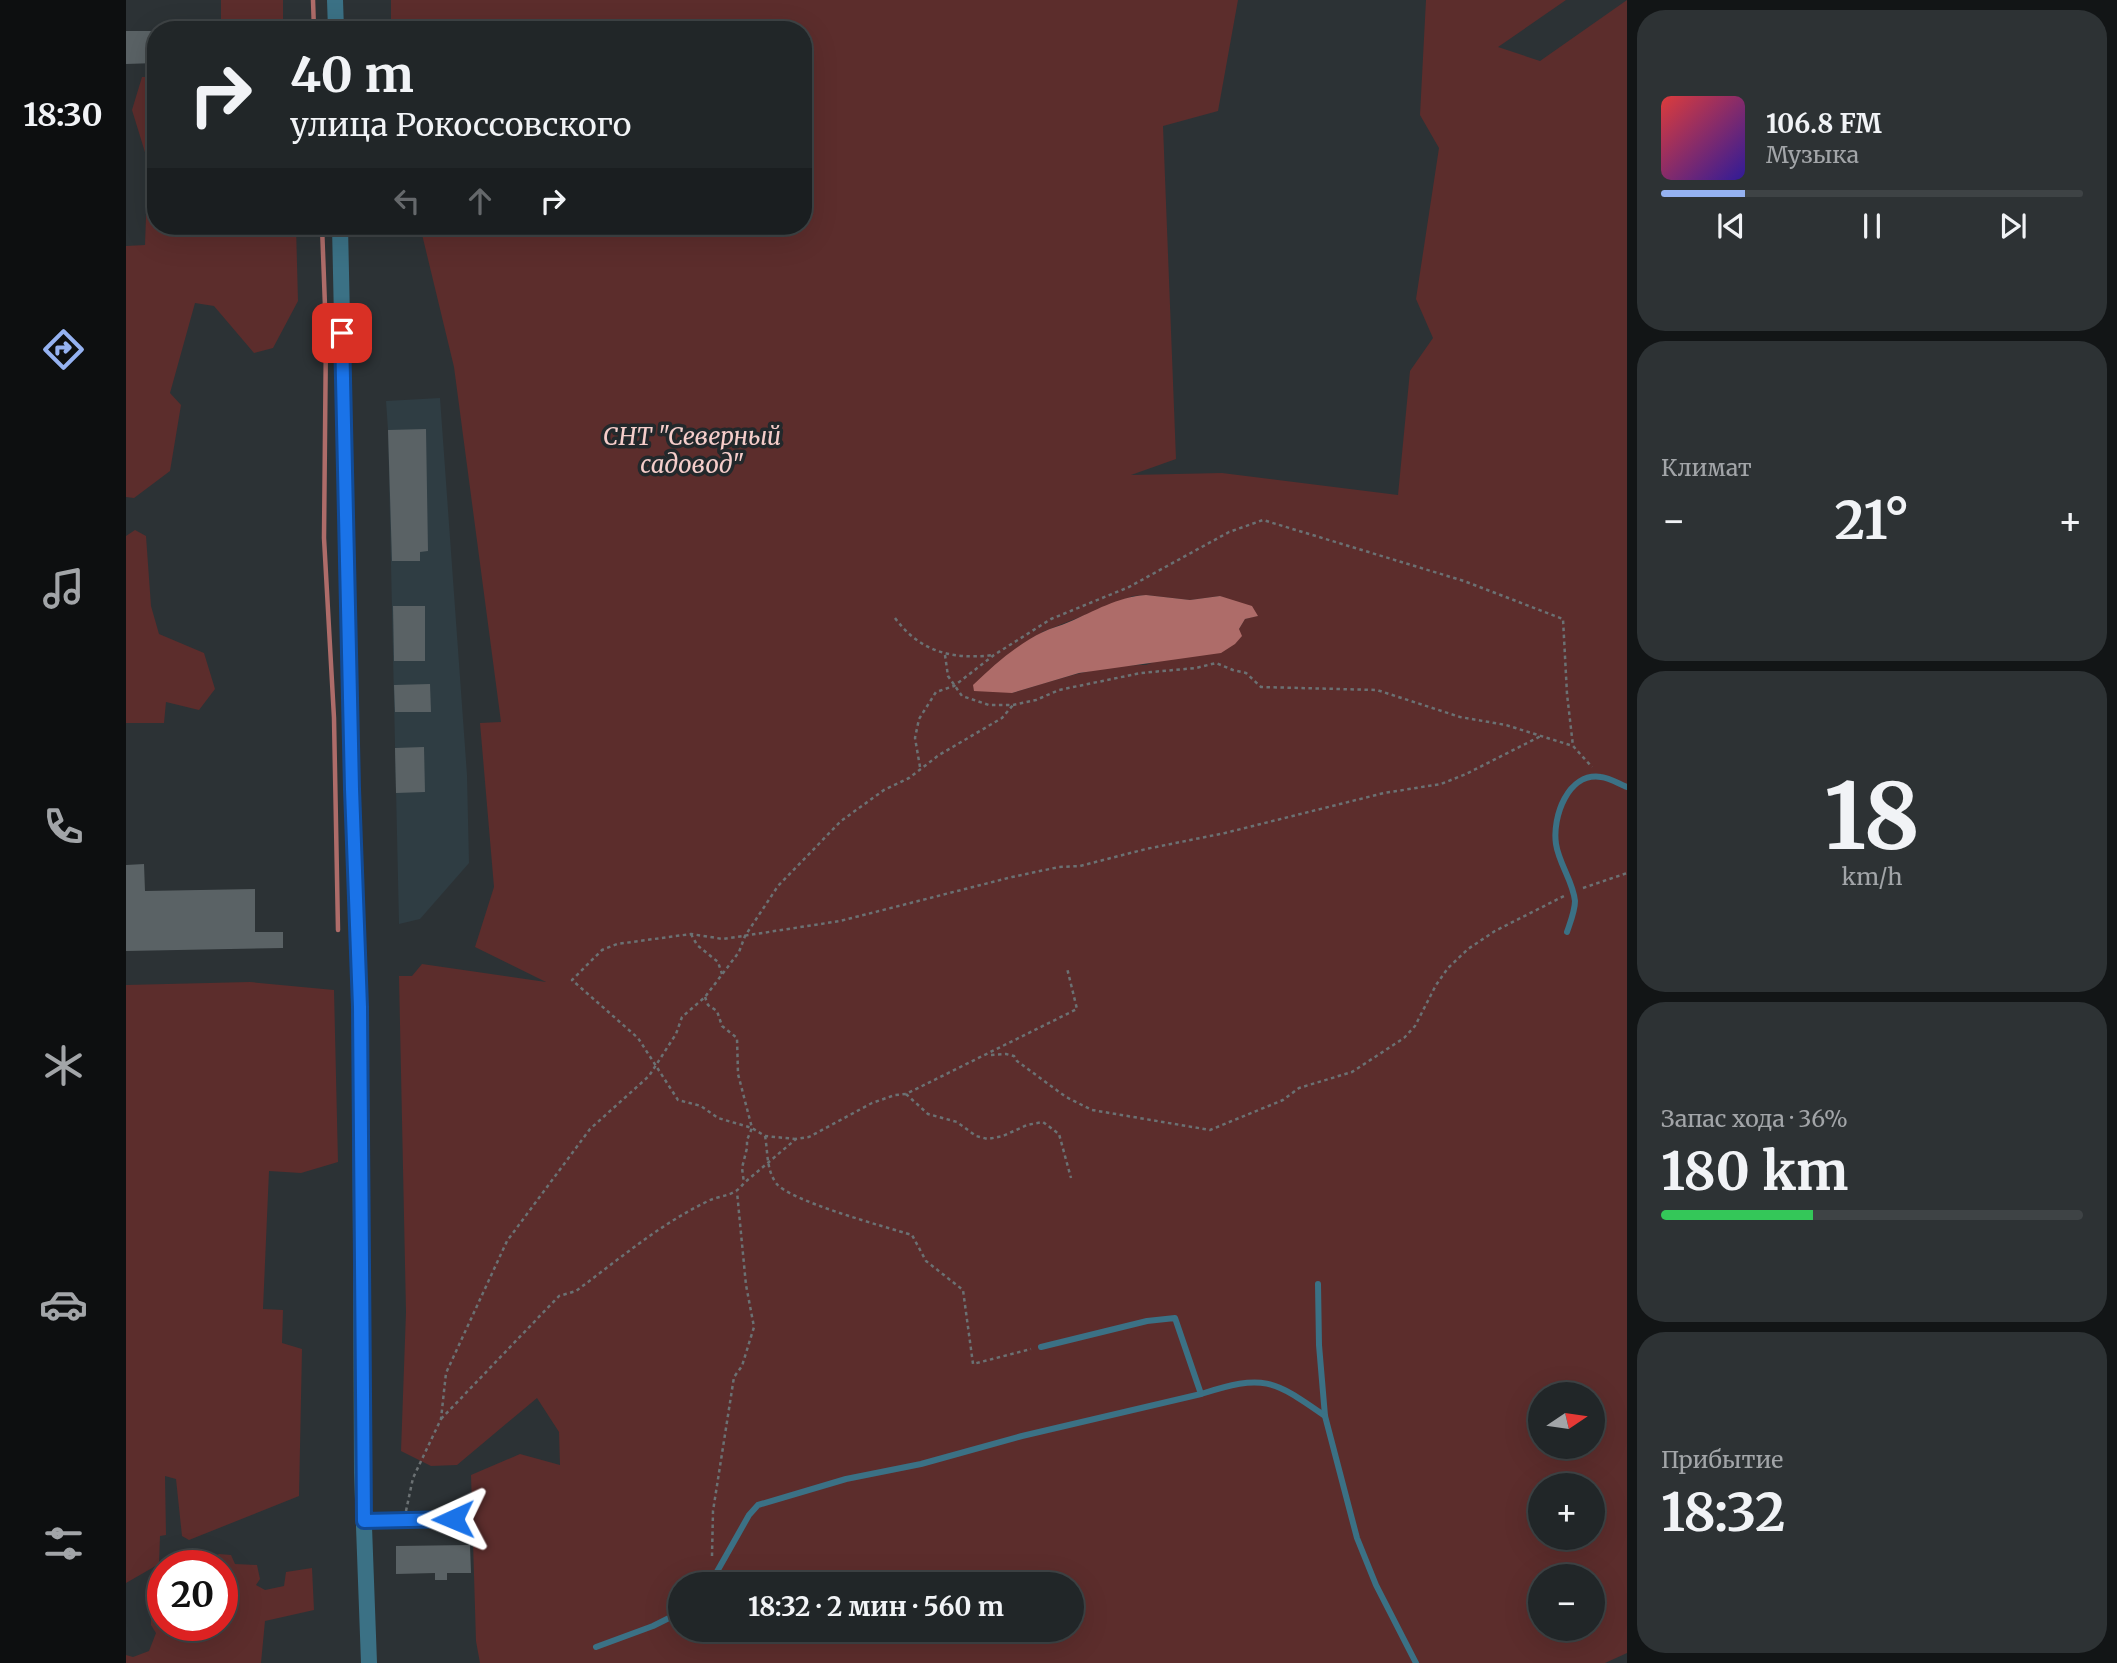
<!DOCTYPE html>
<html lang="ru">
<meta charset="utf-8">
<style>
:root{--surface:#212628;--page:#2d3234;--text:#f1f3f6;--muted:#a2a5a8;--line:#3e4345;--accent:#95b2f1}
body{margin:0;font-family:Merriweather,serif;background:var(--page);color:var(--text);height:100vh;display:flex;flex-direction:column;font-size:26px;white-space:nowrap}
*{box-sizing:border-box;margin:0}
p{font-size:23px;color:var(--muted)}
.icon{flex:none;width:38px;height:38px;fill:none;stroke:currentColor;stroke-width:2;stroke-linecap:round;stroke-linejoin:round}
.map{position:relative;flex:1;overflow:hidden}
.panel{display:flex;flex-direction:column;gap:10px;padding:10px;background:#121516;width:490px}
.panel>*{flex:none}
.hud{position:absolute;left:21px;top:21px;width:665px;height:214px;border-radius:28px;box-shadow:0 7px 28px #0002,0 0 0 2px var(--line);background:#212628;color:var(--text);overflow:hidden}
.needle{width:46px;rotate:77deg}
.tools{position:absolute;left:1402px;top:1382px;display:grid;gap:14px}
.tools a{display:grid;place-items:center;width:77px;height:77px;border-radius:50%;background:var(--surface);box-shadow:0 7px 28px #0002,0 0 0 2px var(--line);font-size:35px}
.speed{position:absolute;left:21px;top:1550px;display:flex;gap:14px;font-size:35px;font-weight:700;text-align:center}
.speed>*{display:grid;place-content:center;width:91px;height:91px;border-radius:50%;background:var(--surface);box-shadow:0 7px 28px #0002,0 0 0 2px var(--line);line-height:1}
.speed .limit{border:10px solid #d22;background:#fff;color:#111}
.pin{position:absolute;display:grid;place-items:center;width:60px;height:60px;color:#fff;margin:-30px;border-radius:14px;box-shadow:0 4px 10px #0006}
.me{position:absolute;width:77px;margin:-38px;rotate:269deg;stroke-linejoin:round;filter:drop-shadow(0 0 5px #0008)}
.turn{display:flex;align-items:center;gap:24px;height:147px;padding:0 28px;font-size:32px}
.turn .icon{width:91px;height:91px;stroke-width:2.5}
.turn b{display:block;font-size:49px;line-height:60px}
.lanes{display:flex;align-items:center;height:66px;padding:0 28px;background:#0003;justify-content:center;gap:35px;direction:ltr}
.lanes .off{opacity:.35}
.big{font-size:52px;font-weight:700;line-height:1.1}
.panel .card{flex:1;display:flex;flex-direction:column;justify-content:center;gap:10px;min-width:0;padding:0 24px;border-radius:28px;background:var(--page)}
.panel .dial{align-items:center;gap:0}
.dial b{font-size:91px;line-height:1}
.song{display:flex;align-items:center;gap:21px}
.cover{width:84px;height:84px;border-radius:10px;background:linear-gradient(135deg,hsl(0 70% 55%),hsl(250 70% 35%))}
.played{height:7px;border-radius:4px;background:linear-gradient(90deg,var(--accent) 20%,var(--line) 20%)}
.keys{display:flex;justify-content:space-around;direction:ltr}
.heat{display:flex;justify-content:space-between;align-items:center;font-size:38px;direction:ltr}
.charge{height:10px;border-radius:5px;background:linear-gradient(90deg,#34c759 36%,var(--line) 0)}
.trip{position:absolute;left:542px;top:1572px;width:416px;height:70px;border-radius:35px;background:var(--surface);box-shadow:0 7px 28px #0002,0 0 0 2px var(--line);font-weight:700;line-height:70px;text-align:center}
main{display:flex;flex:1;min-height:0}
.menu{display:flex;flex-direction:column;width:126px;justify-content:space-around;align-items:center;background:#0d0f10;color:var(--muted)}
.menu .icon{width:49px;height:49px}
.menu .current{color:var(--accent)}
.menu b{font-size:32px;color:var(--text)}
.map>svg:first-child{display:block}
.built{fill:#2f3d43}
.green{fill:#5c2d2c;fill-rule:evenodd}
.water{fill:#ae6c69}
.lines{fill:none;stroke-linecap:round;stroke-linejoin:round}
.stream{stroke:#ae6c69;stroke-width:4.5}
.building{fill:#5a6265}
.path{stroke:#6b7173;stroke-width:2.5;stroke-dasharray:3.5 3.5;stroke-linecap:butt}
.service{stroke:#3b7185;stroke-width:6}
.tertiary{stroke:#3b7185;stroke-width:16}
.route-casing{stroke:#114b97;stroke-width:18}
.route{stroke:#1a73e8;stroke-width:12}
.labels{text-anchor:middle;dominant-baseline:central;stroke-width:7;stroke-linejoin:round;paint-order:stroke}
.park-label{font-size:24px;font-style:italic;fill:#f5cdca;stroke:#22282b}
</style>
<main>
<nav class="menu">
<b>18:30</b>
<svg class="icon current" aria-label="directions" viewBox="0 0 24 24"><path d="M12 3l9 9-9 9-9-9zM9 14v-3h6M13 9l2 2-2 2"/></svg>
<svg class="icon" aria-label="music" viewBox="0 0 24 24"><path d="M9 18V5l10-2v13"/><circle cx="6" cy="18" r="3"/><circle cx="16" cy="16" r="3"/></svg>
<svg class="icon" aria-label="phone" viewBox="0 0 24 24"><path d="M5 4h4l2 5-3 2q2 4 5 5l2-3 5 2v4C11 20 4 13 5 4z"/></svg>
<svg class="icon" aria-label="climate" viewBox="0 0 24 24"><path d="M12 3v18M4 7l16 10M4 17L20 7"/></svg>
<svg class="icon" aria-label="car" viewBox="0 0 24 24"><path d="M5 17H2v-5l4-1 3-4h7l3 4 3 1v5h-3M9 17h6M6 11h13"/><circle cx="7" cy="17" r="2"/><circle cx="17" cy="17" r="2"/></svg>
<svg class="icon" aria-label="filters" viewBox="0 0 24 24"><path d="M4 7h16M4 17h16"/><circle cx="9" cy="7" r="2"/><circle cx="15" cy="17" r="2"/></svg>
</nav>
<div class="map">
<svg width="1501" height="1663" viewBox="0 0 1501 1663">
<rect width="100%" height="100%" fill="#2c3235"/>
<!-- built -->
<polygon class="built" points="314,398 341,775 343,863 294,919 273,924 262,430 260,401"/>
<!-- green -->
<g class="green">
<rect x="95" y="0" width="62" height="30"/>
<path d="M265 0H1112L1092 111 1037 126 1050 459 1005 475 1096 473 1272 495 1284 371 1307 338 1290 299 1313 148 1294 115 1300 0H1440L1372 47 1414 61 1501 0V1653L1479 1663H354L350 1641 345 1475 394 1454 434 1465 433 1432 411 1398 331 1465 305 1466 275 1451 280 1312 273 976H286L296 964 420 982 349 947 368 887 354 723 375 722 328 367 294 226H677V30H265ZM1020 595 1064 600 1094 596 1131 616 1119 619 1113 629 1020 665C974 664 930 680 886 693L916 632 1007 596ZM1414 1395H1466V1447H1414ZM1414 1486H1466V1538H1414ZM1414 1577H1466V1629H1414ZM555 1584H947V1629H555Z"/>
<polygon points="16,77 30,77 30,226 170,226 172,301 147,348 128,353 88,306 69,303 44,393 55,405 44,471 8,498 0,497 0,246 19,245 22,162 6,110"/>
<polygon points="9,530 20,536 25,606 33,634 78,653 89,689 73,710 40,702 38,723 0,723 0,536"/>
<polygon points="124,982 208,990 212,1162 175,1173 143,1171 137,1309 157,1310 156,1343 176,1349 173,1496 63,1540 56,1536 50,1479 39,1476 40,1535 34,1536 33,1564 0,1583 0,985"/>
<polygon points="93,1554 105,1555 109,1564 131,1565 134,1579 130,1585 139,1590 158,1586 160,1572 186,1568 188,1610 139,1621 135,1663 0,1663 0,1655 7,1657 23,1651 30,1633 25,1625 25,1593 37,1588 37,1626 96,1626 96,1566 74,1566 81,1559"/>
</g>
<!-- water -->
<path class="water" d="M1020 595 1064 600 1094 596 1126 606 1132 616 1119 619 1113 629 1116 636 1109 644 1095 653 953 673 886 693 848 691 847 685C868 665 890 645 917 632 925 628 934 626 943 622 969 611 991 597 1020 595Z"/>
<g class="lines">
<!-- stream -->
<g class="stream">
<polyline points="187,0 188,30"/>
<polyline points="196,226 200,333 198,538 208,718 212,930"/>
</g>
</g>
<!-- building -->
<g class="building">
<polygon points="0,31 30,31 30,63 0,64"/>
<polygon points="300,429 302,551 294,552 294,561 266,561 262,430"/>
<polygon points="267,606 299,606 299,661 268,661"/>
<polygon points="304,684 305,712 269,712 268,685"/>
<polygon points="298,747 299,792 270,793 269,748"/>
<polygon points="18,864 19,891 129,889 129,932 157,932 157,948 0,951 0,865"/>
<polygon points="344,1545 345,1573 321,1573 321,1580 309,1580 309,1573 270,1574 270,1546"/>
</g>
<g class="lines">
<!-- path -->
<g class="path">
<path d="M769 618C794 652 827 660 867 655"/>
<polyline points="819,655 822,676 836,696 863,705 887,705 910,700 933,690 1015,673 1070,668 1090,663 1107,670 1120,673 1135,687 1251,690 1334,717 1380,725 1447,746 1466,767"/>
<polyline points="794,767 789,738 793,719 810,692 828,686 868,655 925,619 1003,587 1103,532 1137,520 1338,581 1437,619 1441,694 1447,746"/>
<polyline points="1457,888 1501,873"/>
<polyline points="565,934 571,945 592,962 596,974"/>
<polyline points="579,997 582,1005 591,1011 596,1026 611,1038 612,1074 626,1128 621,1140 621,1148 616,1168 618,1183"/>
<polyline points="865,1055 880,1054 888,1056 891,1061 940,1097 966,1110 1084,1130 1157,1100 1173,1088 1226,1072 1278,1038 1289,1026 1310,985 1322,968 1342,949 1369,931 1438,896"/>
<polyline points="780,1094 802,1114 831,1122 850,1136 862,1139 877,1136 901,1125 917,1122 933,1134 945,1178"/>
<path d="M639 1136C642 1151 640 1169 650 1183 663 1201 760 1227 786 1235L800 1261 837 1290 847 1364 905 1349"/>
<polyline points="670,1139 639,1136 626,1128 592,1118 575,1106 552,1100 512,1038 446,980 476,950 491,944 565,934 597,939 714,921 886,877 933,867 954,866 1020,849 1099,833 1258,793 1315,784 1340,774 1415,736"/>
<path d="M315 1419 433 1296 450 1291C492 1260 533 1225 580 1202 595 1194 607 1198 618 1183L670 1139 683 1137 746 1103 769 1095 780 1094 951 1009 941 968"/>
<polyline points="280,1511 287,1478 315,1419 320,1373 381,1241 464,1129 523,1076 550,1034 556,1017 579,997 613,952 619,936 652,886 715,821 758,790 783,778 813,755 876,718 887,705"/>
<polyline points="586,1556 587,1511 608,1377 616,1366 628,1327 620,1285 611,1192"/>
</g>
<!-- service -->
<g class="service">
<path d="M1441 932C1444 923 1449 911 1449 901 1447 881 1433 864 1430 844 1426 817 1442 772 1475 777 1484 778 1493 784 1501 787"/>
<polyline points="1192,1284 1193,1345 1199,1416 1231,1538 1250,1585 1290,1663"/>
<polyline points="915,1347 1021,1321 1049,1318 1075,1394"/>
<polyline points="240,1521 327,1519"/>
<path d="M584 1584 623 1515 632 1505 720 1479 795 1464 896 1436 1075 1394C1138 1374 1146 1379 1199 1416"/>
<polyline points="470,1647 527,1626 555,1612"/>
</g>
<!-- tertiary -->
<g class="tertiary">
<polyline points="209,0 210,30"/>
<polyline points="214,226 226,789 234,1007 236,1472 243,1663"/>
</g>
</g>
<g class="lines">
<!-- route casing -->
<g class="route-casing">
<polyline id="route" points="216,333 226,789 234,1007 238,1521 327,1519"/>
</g>
<!-- route -->
<use href="#route" class="route"/>
</g>
<g class="labels">
<!-- park labels -->
<g class="park-label">
<text x="566" y="436">СНТ "Северный<tspan x="566" dy="28">садовод"</tspan></text>
</g>
</g>
</svg>
<div class="tools">
<a><svg class="needle" viewBox="-14 -14 28 28"><path d="M0-13l5 13h-10z" fill="#e53935"/><path d="M0 13l5-13h-10z" fill="#a2a5a8"/></svg></a>
<a>+</a>
<a>−</a>
</div>
<div class="speed"><div class="limit">20</div></div>
<div class="pin" style="left:216px;top:333px;background:#d93025"><svg class="icon" aria-label="arrive" viewBox="0 0 24 24"><path d="M6 21V4h12l-3 4 3 4H6"/></svg></div>
<svg class="me" style="left:327px;top:1519px" viewBox="-20 -20 40 40"><path d="M0-17L14 15 0 8-14 15z" fill="#1a73e8" stroke="#fff" stroke-width="4"/></svg>
<div class="trip">18:32 · 2 мин · 560 m</div>
<div class="hud">
<div class="turn"><svg class="icon" aria-label="right" viewBox="0 0 24 24"><path d="M7 20v-9h11M14 6l5 5-5 5"/></svg><div><b>40 m</b>улица Рокоссовского</div></div>
<div class="lanes"><svg class="icon off" aria-label="left" viewBox="0 0 24 24"><path d="M17 20v-9H6M10 6l-5 5 5 5"/></svg><svg class="icon off" aria-label="ahead" viewBox="0 0 24 24"><path d="M12 20V5M6 11l6-6 6 6"/></svg><svg class="icon" aria-label="right" viewBox="0 0 24 24"><path d="M7 20v-9h11M14 6l5 5-5 5"/></svg></div>
</div>
</div>
<section class="panel">
<div class="card">
<div class="song"><i class="cover"></i><div><b>106.8 FM</b><p>Музыка</p></div></div>
<div class="played"></div>
<div class="keys"><svg class="icon" aria-label="previous" viewBox="0 0 24 24"><path d="M18 5L8 12l10 7zM5 5v14"/></svg><svg class="icon" aria-label="pause" viewBox="0 0 24 24"><path d="M8 5v14M16 5v14"/></svg><svg class="icon" aria-label="next" viewBox="0 0 24 24"><path d="M6 5l10 7-10 7zM19 5v14"/></svg></div>
</div>
<div class="card"><p>Климат</p>
<div class="heat"><a>−</a><b class="big">21°</b><a>+</a></div>
</div>
<div class="card dial"><b>18</b><p>km/h</p></div>
<div class="card"><p>Запас хода · 36%</p><b class="big">180 km</b><div class="charge"></div></div>
<div class="card"><p>Прибытие</p><b class="big">18:32</b></div>
</section>
</main>
